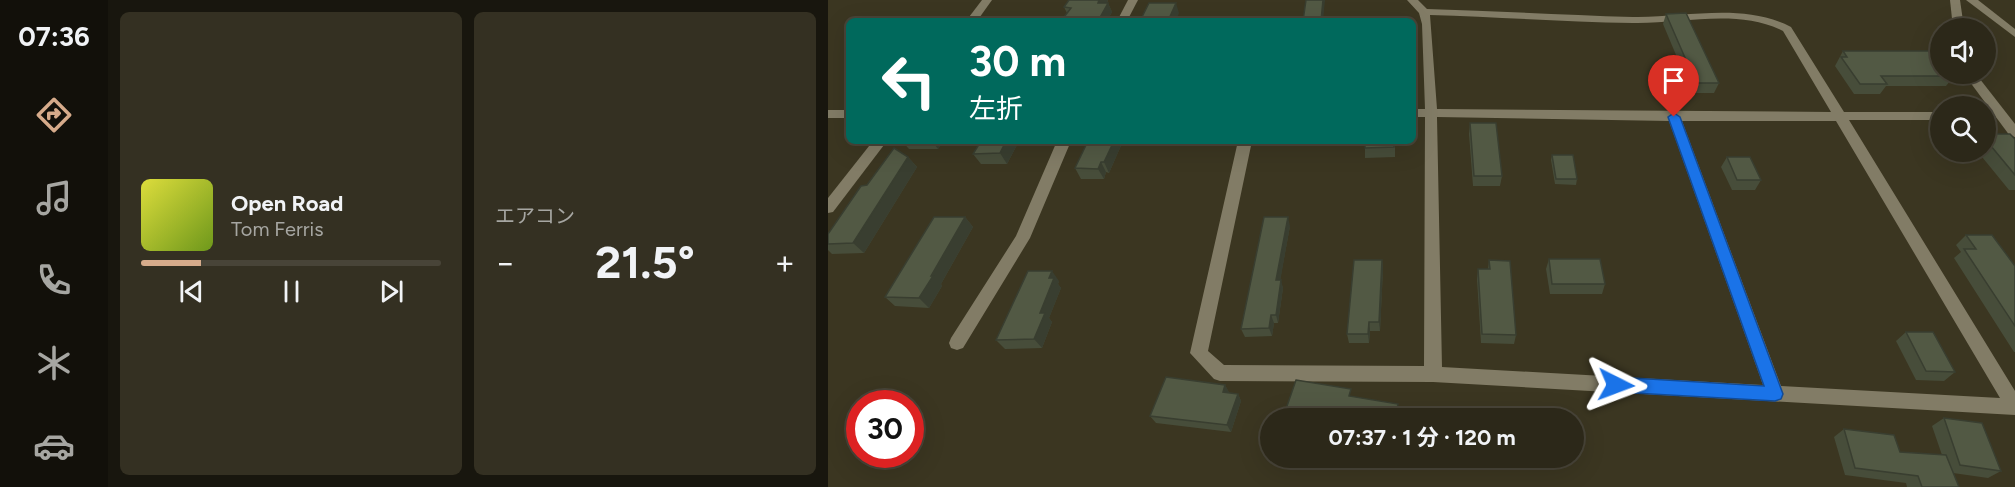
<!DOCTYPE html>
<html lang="ja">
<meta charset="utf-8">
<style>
:root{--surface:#2c2819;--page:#343022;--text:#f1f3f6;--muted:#a6a6a2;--line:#484438;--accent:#d6ab8b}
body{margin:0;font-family:Figtree,"Noto Sans JP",sans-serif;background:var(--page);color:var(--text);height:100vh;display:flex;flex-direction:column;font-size:22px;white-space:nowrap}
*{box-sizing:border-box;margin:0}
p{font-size:20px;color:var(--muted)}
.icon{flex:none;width:33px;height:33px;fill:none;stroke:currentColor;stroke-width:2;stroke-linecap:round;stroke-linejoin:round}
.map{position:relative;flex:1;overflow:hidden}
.side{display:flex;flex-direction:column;gap:12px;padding:12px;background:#18160e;width:720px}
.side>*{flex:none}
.top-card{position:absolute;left:18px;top:18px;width:570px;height:126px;border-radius:9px;box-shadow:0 6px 24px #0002,0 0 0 2px var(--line);background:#00695c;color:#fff;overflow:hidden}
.tools{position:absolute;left:1102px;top:18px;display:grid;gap:12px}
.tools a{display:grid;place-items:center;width:66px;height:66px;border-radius:50%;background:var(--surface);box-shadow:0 6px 24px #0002,0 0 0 2px var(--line);font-size:30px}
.speed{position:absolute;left:18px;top:390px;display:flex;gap:12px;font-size:30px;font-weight:700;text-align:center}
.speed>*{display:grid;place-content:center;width:78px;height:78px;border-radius:50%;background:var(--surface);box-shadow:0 6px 24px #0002,0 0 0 2px var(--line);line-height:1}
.speed .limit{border:9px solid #d22;background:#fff;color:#111}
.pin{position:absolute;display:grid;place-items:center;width:51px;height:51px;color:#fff;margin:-62px -26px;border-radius:50% 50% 50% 0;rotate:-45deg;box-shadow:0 0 6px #0007}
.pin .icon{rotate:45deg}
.me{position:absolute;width:66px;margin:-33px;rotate:93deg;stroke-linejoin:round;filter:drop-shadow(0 0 4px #0008)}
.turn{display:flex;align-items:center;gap:21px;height:126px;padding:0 24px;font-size:27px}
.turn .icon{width:78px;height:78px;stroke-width:2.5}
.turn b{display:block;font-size:42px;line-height:51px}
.big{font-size:45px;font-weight:700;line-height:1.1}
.side .widget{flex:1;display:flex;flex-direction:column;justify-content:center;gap:9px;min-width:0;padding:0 21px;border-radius:9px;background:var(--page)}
.song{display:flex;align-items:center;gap:18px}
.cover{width:72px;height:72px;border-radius:9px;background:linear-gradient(135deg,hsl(60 70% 55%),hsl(80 70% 35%))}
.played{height:6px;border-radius:3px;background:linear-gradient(90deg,var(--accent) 20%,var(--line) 20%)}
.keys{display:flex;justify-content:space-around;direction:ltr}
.heat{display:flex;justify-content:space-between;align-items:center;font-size:33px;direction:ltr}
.side .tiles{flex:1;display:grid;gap:12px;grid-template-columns:repeat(2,1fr)}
.trip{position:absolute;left:432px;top:408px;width:324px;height:60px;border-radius:30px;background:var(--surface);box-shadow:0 6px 24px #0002,0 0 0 2px var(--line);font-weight:700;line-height:60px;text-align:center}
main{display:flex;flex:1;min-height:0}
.menu{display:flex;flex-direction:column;width:108px;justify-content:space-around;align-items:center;background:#12100a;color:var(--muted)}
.menu .icon{width:42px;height:42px}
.menu .current{color:var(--accent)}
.menu b{font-size:27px;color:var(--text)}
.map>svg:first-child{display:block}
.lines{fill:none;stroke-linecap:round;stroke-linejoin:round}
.street{fill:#827c66;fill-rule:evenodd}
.wall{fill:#474d3a}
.shaded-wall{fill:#393e30}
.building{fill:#525944;stroke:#393e30;stroke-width:1.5}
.route{fill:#1a73e8;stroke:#114b97;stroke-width:1.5}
</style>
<main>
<nav class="menu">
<b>07:36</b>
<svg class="icon current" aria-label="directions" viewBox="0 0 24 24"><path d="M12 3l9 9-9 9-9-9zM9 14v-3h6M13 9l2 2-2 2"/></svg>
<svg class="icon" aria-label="music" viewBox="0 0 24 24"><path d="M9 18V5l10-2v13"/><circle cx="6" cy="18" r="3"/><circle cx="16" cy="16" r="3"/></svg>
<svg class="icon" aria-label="phone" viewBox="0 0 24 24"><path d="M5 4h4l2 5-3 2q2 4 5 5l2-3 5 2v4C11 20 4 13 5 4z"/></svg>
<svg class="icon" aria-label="climate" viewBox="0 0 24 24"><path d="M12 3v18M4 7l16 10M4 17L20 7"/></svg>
<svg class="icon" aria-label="car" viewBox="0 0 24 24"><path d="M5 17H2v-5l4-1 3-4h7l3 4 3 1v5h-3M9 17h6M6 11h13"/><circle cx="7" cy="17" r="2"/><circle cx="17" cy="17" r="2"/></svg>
</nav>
<section class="side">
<div class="tiles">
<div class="widget">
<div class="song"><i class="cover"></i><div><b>Open Road</b><p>Tom Ferris</p></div></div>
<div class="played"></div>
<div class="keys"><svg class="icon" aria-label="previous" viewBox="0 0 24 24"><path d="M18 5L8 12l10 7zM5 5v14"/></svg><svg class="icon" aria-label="pause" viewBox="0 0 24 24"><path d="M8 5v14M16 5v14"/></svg><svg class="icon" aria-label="next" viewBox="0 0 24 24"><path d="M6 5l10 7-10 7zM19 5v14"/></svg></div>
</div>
<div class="widget"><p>エアコン</p>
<div class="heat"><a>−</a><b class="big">21.5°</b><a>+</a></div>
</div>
</div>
</section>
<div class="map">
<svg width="1187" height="487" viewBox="0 0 1187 487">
<rect width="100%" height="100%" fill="#3b3621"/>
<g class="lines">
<!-- street -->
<g class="street">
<polygon points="154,0 164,0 149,21 138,21"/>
<polygon points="300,0 310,0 299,21 289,21"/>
<path d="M579 0H590L599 9C668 11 736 15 805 17 857 18 914 2 963 27L1016 112H1113V120H1021L1187 391V415L605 382 392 381 386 379 362 353 410 141H424L380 351 396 365 596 366 597 117H585V109H597L594 24 591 13ZM602 15C670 17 737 22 805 23 853 24 910 8 955 31L1003 112 609 109ZM609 117 841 121 935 385 614 367ZM854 121H1008L1172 398 953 386Z"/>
<polygon points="1122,0 1132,0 1136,28 1125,28"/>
<polygon points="1138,0 1150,0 1187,29 1187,37"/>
<polygon points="1136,74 1148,74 1187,124 1187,137 1182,136"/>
<rect x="0" y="110" width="21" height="8"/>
<polygon points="45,141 59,141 5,212 0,213 0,198"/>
<polygon points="229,141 243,141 202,238 135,348 129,350 123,348 121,343 123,338 188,236"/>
</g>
</g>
<!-- wall -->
<g class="wall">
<polygon points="241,0 280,0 279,3 280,3 284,12 279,21 233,21 239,13 236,7"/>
<polygon points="838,14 891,83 886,93 864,93 835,24"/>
<polygon points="1015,51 1126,76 1118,86 1058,86 1052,94 1026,94 1007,66"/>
<polygon points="642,123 674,176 672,186 645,186 641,134"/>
<polygon points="1158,134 1187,139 1187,190 1181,190 1150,152 1158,152"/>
<polygon points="74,141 115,141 110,149 81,149"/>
<polygon points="153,141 191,141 179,164 153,164 145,154"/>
<polygon points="260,141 295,141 281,173 278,172 276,179 253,179 247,168"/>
<polygon points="537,141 567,141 567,157 537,158"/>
<polygon points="724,155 749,179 748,185 727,184 723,160"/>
<polygon points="80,157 89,167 36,253 4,254 0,250 0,234 39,185"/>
<polygon points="899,157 933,180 927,190 904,190 893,167"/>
<polygon points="137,217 145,227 113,284 114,286 101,308 67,306 57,297"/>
<polygon points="462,226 452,280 455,288 450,323 446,323 444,336 417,337 413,329"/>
<polygon points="1138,235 1187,266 1187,352 1186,352 1126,258 1133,252 1128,245"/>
<polygon points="721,259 777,284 774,294 722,294 718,269"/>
<polygon points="554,260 555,269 552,331 542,331 541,343 521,343 519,334"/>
<polygon points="661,260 688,335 686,344 653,343 649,279 650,269 660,269"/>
<polygon points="231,281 230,284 233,288 221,318 224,322 214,348 177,349 168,340"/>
<polygon points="1078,332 1127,372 1116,381 1088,380 1068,341"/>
<polygon points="397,385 401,393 410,394 413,401 403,432 328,423 322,416"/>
<polygon points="524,397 570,412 569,418 470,418 461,417 458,409"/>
<polygon points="1116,418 1173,471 1160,478 1125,473 1131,487 1079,487 1078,483 1017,475 1006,437 1016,429 1072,452 1114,455 1104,426"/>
<polygon points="523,458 561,458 560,464"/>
</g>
<!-- shaded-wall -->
<g class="shaded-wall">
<polygon points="271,0 280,0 274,12 270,3"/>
<polygon points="495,0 497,0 495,21 493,21"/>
<polygon points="280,3 284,12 279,21 270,21"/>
<polygon points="348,3 351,13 348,21 340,21"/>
<polygon points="104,141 115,141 110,149"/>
<polygon points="178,141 191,141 179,164 172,153"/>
<polygon points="286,141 295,141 281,173 276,162"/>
<polygon points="80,157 89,167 36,253 25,243"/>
<polygon points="273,162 278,172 276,179 270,169"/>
<polygon points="137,217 145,227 113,284 114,286 101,308 91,298"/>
<polygon points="460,217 462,226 451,288 448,280"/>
<polygon points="554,260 555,269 552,331 551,322"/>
<polygon points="224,271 231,281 230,284 233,288 221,318 224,322 214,348 206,339 221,278"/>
<polygon points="453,280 455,288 450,323 448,315"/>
<polygon points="443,315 446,323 444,336 441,328"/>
<polygon points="541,322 542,331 541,343 540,334"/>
<polygon points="397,385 401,392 398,399 395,392"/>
<polygon points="410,394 413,401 403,432 399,425"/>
<polygon points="570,404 570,412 569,418 567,418"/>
</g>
<!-- building -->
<g class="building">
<polygon points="241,0 271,0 270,3 280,3 270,21 233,21 243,8 236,7"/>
<polygon points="478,0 495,0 493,21 475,21"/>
<polygon points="321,3 348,3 340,21 312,21"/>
<polygon points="858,13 891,83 868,83 838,14"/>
<polygon points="1015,51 1105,51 1113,61 1113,74 1124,74 1126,76 1053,76 1059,84 1032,84 1013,57 1019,57"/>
<polygon points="642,123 668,123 674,176 646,176"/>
<polygon points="1158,134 1182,134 1187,139 1187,175 1158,140"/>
<polygon points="153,141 178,141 172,153 145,154"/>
<polygon points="260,141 286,141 276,162 273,162 270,169 247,168"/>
<polygon points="537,141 566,141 566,147 537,148"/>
<polygon points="66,148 80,157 25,243 0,244 0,234 33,186 39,185"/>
<polygon points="724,155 745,155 749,179 728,179"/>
<polygon points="899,157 922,157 933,180 909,180"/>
<polygon points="106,217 137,217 103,276 105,276 91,298 57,297"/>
<polygon points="436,217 460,217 448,280 453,280 448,315 443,315 441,328 413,329"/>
<polygon points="1138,235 1164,235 1187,266 1187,326 1136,249 1148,249"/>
<polygon points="721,259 772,259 777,284 724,284"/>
<polygon points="526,260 554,260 551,322 541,322 540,334 519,334"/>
<polygon points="661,260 682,261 688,335 654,334 650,269 662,269"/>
<polygon points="200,271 224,271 221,278 226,278 212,313 217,313 206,339 168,340"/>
<polygon points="1078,332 1105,332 1127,372 1098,371"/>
<polygon points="338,377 397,385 395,392 410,394 399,425 322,416"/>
<polygon points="468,380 523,389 521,396 570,404 567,418 516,418 458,409"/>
<polygon points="1116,418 1154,423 1173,471 1132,465"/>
<polygon points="1016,429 1066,435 1072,452 1118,455 1131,487 1094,487 1090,476 1027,468"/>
</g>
<!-- route -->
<polygon class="route" points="846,113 852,117 955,394 953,399 947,401 788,392 782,390 779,385 782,380 788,377 936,386 840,117"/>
</svg>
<div class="tools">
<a><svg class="icon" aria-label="sound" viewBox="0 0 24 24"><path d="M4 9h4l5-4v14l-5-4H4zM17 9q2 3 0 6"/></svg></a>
<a><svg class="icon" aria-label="search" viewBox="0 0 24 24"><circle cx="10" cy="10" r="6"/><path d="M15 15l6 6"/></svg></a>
</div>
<div class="speed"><div class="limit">30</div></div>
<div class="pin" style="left:846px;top:117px;background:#d93025"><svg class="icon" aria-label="arrive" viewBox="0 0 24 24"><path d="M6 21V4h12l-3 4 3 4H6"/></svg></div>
<svg class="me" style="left:788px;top:385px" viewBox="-20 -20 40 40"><path d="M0-17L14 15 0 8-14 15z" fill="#1a73e8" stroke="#fff" stroke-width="4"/></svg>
<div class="trip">07:37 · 1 分 · 120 m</div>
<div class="top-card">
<div class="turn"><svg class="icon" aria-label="left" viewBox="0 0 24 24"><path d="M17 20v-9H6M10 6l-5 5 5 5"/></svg><div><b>30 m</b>左折</div></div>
</div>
</div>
</main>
